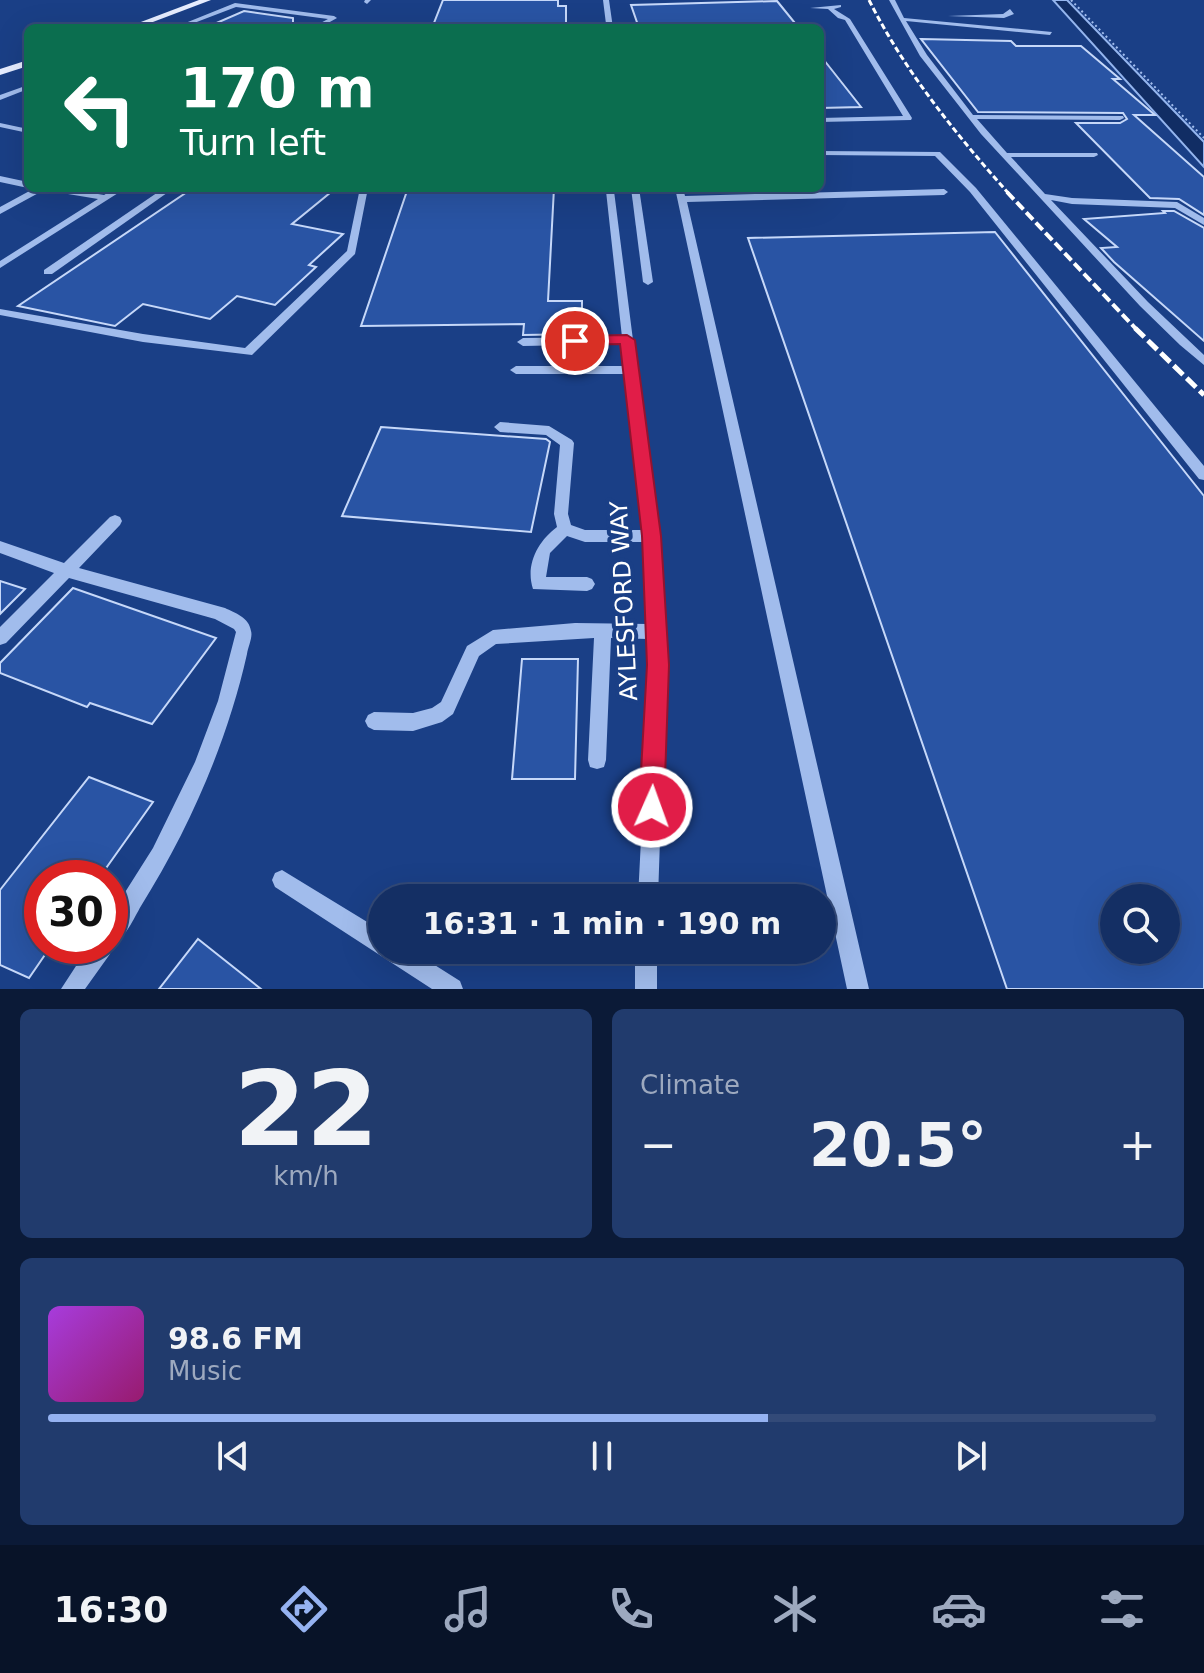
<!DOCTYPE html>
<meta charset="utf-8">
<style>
:root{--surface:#142f64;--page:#213b6d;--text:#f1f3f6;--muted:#9da9bf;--line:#334a78;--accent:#95b2f1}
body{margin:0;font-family:"DejaVu Sans",sans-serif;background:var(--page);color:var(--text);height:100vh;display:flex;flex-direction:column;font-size:30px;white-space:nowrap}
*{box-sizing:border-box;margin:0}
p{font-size:26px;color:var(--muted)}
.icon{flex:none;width:44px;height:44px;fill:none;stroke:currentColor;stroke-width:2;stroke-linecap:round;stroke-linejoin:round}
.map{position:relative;height:989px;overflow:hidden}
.side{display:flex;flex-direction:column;gap:20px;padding:20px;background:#0b1a37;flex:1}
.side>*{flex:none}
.hud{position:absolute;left:24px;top:24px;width:800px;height:168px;border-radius:12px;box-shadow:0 8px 32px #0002,0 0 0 2px var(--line);background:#0b6e4f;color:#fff;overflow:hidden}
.controls{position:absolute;left:1100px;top:884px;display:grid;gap:16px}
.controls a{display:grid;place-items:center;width:80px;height:80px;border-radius:50%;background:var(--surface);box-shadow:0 8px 32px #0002,0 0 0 2px var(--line);font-size:40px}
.speed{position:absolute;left:24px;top:860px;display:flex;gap:16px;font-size:40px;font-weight:700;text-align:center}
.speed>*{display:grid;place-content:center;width:104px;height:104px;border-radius:50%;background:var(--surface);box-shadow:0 8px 32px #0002,0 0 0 2px var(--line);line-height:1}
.speed .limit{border:12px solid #d22;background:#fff;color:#111}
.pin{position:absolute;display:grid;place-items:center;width:68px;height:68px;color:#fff;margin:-34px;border:4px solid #fff;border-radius:50%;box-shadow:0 2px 8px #0007}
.me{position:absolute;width:88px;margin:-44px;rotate:2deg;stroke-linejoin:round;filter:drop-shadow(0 0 6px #0008)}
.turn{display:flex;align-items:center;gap:28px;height:168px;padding:0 24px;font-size:36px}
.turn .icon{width:104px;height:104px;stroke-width:2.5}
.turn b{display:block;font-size:56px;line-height:68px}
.big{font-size:60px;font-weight:800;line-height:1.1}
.side .tile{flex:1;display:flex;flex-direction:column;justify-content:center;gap:12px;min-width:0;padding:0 28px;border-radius:12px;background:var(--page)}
.side .dial{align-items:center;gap:0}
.dial b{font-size:104px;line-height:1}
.song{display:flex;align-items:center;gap:24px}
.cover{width:96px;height:96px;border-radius:12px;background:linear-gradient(135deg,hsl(280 70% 55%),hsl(320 70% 35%))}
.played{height:8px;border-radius:4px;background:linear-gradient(90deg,var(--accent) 65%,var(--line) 65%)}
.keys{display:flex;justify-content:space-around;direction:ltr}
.heat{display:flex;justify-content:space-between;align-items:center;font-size:44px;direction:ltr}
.side .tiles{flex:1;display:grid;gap:20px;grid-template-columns:1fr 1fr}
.tile:last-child{grid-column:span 2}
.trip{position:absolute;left:368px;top:884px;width:468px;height:80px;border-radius:40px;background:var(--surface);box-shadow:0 8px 32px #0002,0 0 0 2px var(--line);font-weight:800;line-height:80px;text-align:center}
.dock{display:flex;height:128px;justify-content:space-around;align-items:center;background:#081328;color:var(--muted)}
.dock .icon{width:56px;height:56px}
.dock .on{color:var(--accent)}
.dock b{font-size:36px;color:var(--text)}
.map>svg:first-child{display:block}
.water{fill:#112d64;stroke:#94b5ee;stroke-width:2}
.building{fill:#2954a4;stroke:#c6d8f9;stroke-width:2;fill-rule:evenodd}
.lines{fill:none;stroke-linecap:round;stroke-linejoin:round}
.path{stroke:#a1bcec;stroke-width:2;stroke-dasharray:2 3;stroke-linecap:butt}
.minor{fill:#a1bcec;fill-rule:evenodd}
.major{fill:#e6edff;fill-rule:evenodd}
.rail-far2{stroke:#fff;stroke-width:3;stroke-dasharray:6 3;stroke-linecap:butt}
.rail-far1{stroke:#fff;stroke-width:4;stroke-dasharray:10 4;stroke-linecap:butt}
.rail{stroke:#fff;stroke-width:5;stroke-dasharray:13 5;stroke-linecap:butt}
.route{fill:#e11d48;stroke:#92132f;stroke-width:2}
.labels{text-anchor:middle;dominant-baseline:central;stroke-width:8;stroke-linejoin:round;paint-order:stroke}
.street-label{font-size:24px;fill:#fff;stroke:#1a3f86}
</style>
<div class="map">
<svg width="1204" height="989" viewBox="0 0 1204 989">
<rect width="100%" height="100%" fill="#1a3f86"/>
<!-- water -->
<polygon class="water" points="1053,0 1067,0 1204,142 1204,167"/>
<!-- building -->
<g class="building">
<polygon points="443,0 558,0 558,6 566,6 566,28 432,28"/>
<polygon points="777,1 799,28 639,28 631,5"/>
<polygon points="244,11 293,18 293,28 205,28"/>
<polygon points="921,39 1011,41 1016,46 1081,46 1120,79 1113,79 1155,115 1134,115 1204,177 1204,215 1179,199 1150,198 1076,123 1120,123 1127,119 1123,113 978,112"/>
<polygon points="820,55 861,107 820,108"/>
<polygon points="193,188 289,191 293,188 336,188 292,224 343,234 309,265 316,267 275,305 237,296 210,319 143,304 115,326 18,306"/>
<polygon points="408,188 554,188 548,301 582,301 582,334 523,335 524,324 361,326"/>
<polygon points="1163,211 1174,211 1204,228 1204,341 1114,262 1101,248 1117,247 1084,219 1165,213"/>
<path d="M995 232 1204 496V989H1007L748 238ZM1114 898H1166V950H1114Z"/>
<polygon points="381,427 546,439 550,442 531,532 342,516"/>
<polygon points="0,581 25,589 0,614"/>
<polygon points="73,588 216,638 152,724 90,703 87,707 0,673 0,663"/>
<polygon points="522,659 578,659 575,779 512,779"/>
<polygon points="89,777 153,802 99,878 42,878 42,946 51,946 29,978 0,965 0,890"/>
<polygon points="198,939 261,989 159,989"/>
</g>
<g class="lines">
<!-- path -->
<polyline class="path" points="1071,0 1204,138"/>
<!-- minor -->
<g class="minor">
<polygon points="365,0 371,0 367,4 364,2"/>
<polygon points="603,0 609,0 613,28 583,28 585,25 606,24"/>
<polygon points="889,0 895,0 904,18 1052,32 1050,35 906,21 927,55 973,115 1123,116 1124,118 1120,120 977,119 1007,153 1097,153 1098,155 1094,157 1011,157 1045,194 1072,198 1177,202 1204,218 1204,225 1175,208 1072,204 1051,200 1148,302 1204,355 1204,365 1180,345 1140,306 981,134 920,56"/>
<polygon points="235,3 334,16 337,18 319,28 311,28 328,19 236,7 181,28 173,28"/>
<polygon points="841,5 841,7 834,9 850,19 912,118 911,120 820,122 820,118 903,116 845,20 838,18 828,9 810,8"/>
<polygon points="1010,9 1014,14 1004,18 948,16 1003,14"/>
<polygon points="28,85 28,89 0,100 0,95"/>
<polygon points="0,123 28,129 28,133 0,127"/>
<polygon points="820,151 940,152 976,188 1204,466 1204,480 1199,479 970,192 935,156 820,155"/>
<polygon points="0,176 28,182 28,188 0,182"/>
<polygon points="35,188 62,188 104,195 116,188 126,188 0,268 0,261 98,199 44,190 0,214 0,207"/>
<polygon points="164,188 174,188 52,274 44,274 44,270"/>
<polygon points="360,188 368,188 355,254 252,355 143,342 0,315 0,309 143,334 245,348 347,251"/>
<path d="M610 188 614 191 658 536 666 665 658 898H638L650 665 648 639 611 638 606 760 604 767 597 769 590 767 588 760 594 638 496 644 479 656 453 714 442 722 413 731 374 730 368 727 365 721 368 715 374 712 413 713 432 708 441 702 467 646 493 630 575 623 648 624 644 542H585L567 536 550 553 546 577H587L592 579 595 584 592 589 587 591 533 589C525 565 538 541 557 527L554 514 560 445 546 435 500 432 494 427 500 422 549 426 572 440 574 443 568 514 571 525 585 530H643L626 374H516L510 370 516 366H625L622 344 523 346 517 342 523 338 622 337 606 191Z"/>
<polygon points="631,188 639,188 653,282 648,285 643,282"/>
<polygon points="675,188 683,188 685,196 944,189 948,192 944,195 687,202 869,989 847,989"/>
<path d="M115 515 120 517 122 521 120 525 79 568 225 608C235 613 249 617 251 631 253 637 248 647 247 654 227 743 189 829 141 906 134 918 125 939 112 945L110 954 85 989H61L89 946H110V916L153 848 195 762 218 701 236 632 234 629 215 619 69 578 6 643 0 645V627L54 573 0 553V541L64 563 110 517Z"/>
<polygon points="282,870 382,931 382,950 411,950 460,981 463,989 432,989 275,887 272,880 275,873"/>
<rect x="635" y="950" width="22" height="39"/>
</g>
<!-- major -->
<g class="major">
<polygon points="199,0 211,0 137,28 125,28"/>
<polygon points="28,60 28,66 0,75 0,69"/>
</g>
<!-- rail-far2 -->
<path class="rail-far2" d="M869 0C905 72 956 134 1009 194"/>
<!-- rail-far1 -->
<polyline class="rail-far1" points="1007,192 1137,330"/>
<!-- rail -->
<polyline class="rail" points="1135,328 1204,395"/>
</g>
<!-- route -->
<polygon class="route" points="627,335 635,340 661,536 669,665 664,807 660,816 652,820 643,816 639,807 647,665 642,536 620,344 575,345 568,341 575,336"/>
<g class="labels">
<!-- street labels -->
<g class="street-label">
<text transform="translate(624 601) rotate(-93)">AYLESFORD WAY</text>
</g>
</g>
</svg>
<div class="controls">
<a><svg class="icon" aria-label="search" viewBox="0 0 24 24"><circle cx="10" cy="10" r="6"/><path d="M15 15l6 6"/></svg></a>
</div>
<div class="speed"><div class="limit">30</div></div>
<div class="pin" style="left:575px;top:341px;background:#d93025"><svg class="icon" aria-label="arrive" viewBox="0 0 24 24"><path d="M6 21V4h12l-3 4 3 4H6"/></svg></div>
<svg class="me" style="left:652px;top:807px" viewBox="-20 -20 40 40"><circle r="17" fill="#e11d48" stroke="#fff" stroke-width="3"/><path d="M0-11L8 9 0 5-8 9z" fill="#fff"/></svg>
<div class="trip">16:31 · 1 min · 190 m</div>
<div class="hud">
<div class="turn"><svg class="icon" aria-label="left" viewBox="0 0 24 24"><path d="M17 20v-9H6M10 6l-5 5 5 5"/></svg><div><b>170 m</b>Turn left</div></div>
</div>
</div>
<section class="side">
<div class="tiles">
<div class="tile dial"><b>22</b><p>km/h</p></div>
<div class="tile"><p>Climate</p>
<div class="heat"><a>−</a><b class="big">20.5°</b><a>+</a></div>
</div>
<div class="tile">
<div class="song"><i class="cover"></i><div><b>98.6 FM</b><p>Music</p></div></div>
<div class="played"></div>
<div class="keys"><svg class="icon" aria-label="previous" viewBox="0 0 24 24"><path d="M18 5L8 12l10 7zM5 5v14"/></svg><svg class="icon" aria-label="pause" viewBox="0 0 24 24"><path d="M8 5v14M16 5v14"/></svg><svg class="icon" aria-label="next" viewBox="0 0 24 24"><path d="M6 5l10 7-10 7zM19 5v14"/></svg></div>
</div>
</div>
</section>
<nav class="dock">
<b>16:30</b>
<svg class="icon on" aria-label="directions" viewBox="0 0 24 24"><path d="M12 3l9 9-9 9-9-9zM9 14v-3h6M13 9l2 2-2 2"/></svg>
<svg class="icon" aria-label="music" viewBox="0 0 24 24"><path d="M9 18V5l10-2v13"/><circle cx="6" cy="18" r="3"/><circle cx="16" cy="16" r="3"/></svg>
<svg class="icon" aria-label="phone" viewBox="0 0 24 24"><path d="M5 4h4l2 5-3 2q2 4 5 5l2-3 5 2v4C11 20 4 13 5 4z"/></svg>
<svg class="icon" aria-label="climate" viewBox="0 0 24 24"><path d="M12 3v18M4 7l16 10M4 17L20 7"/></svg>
<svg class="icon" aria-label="car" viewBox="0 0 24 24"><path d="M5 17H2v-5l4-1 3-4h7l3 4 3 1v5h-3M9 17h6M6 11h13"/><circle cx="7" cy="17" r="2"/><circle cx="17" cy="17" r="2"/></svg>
<svg class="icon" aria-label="filters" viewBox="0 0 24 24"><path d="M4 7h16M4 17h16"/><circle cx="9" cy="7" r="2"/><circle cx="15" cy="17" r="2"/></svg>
</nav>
